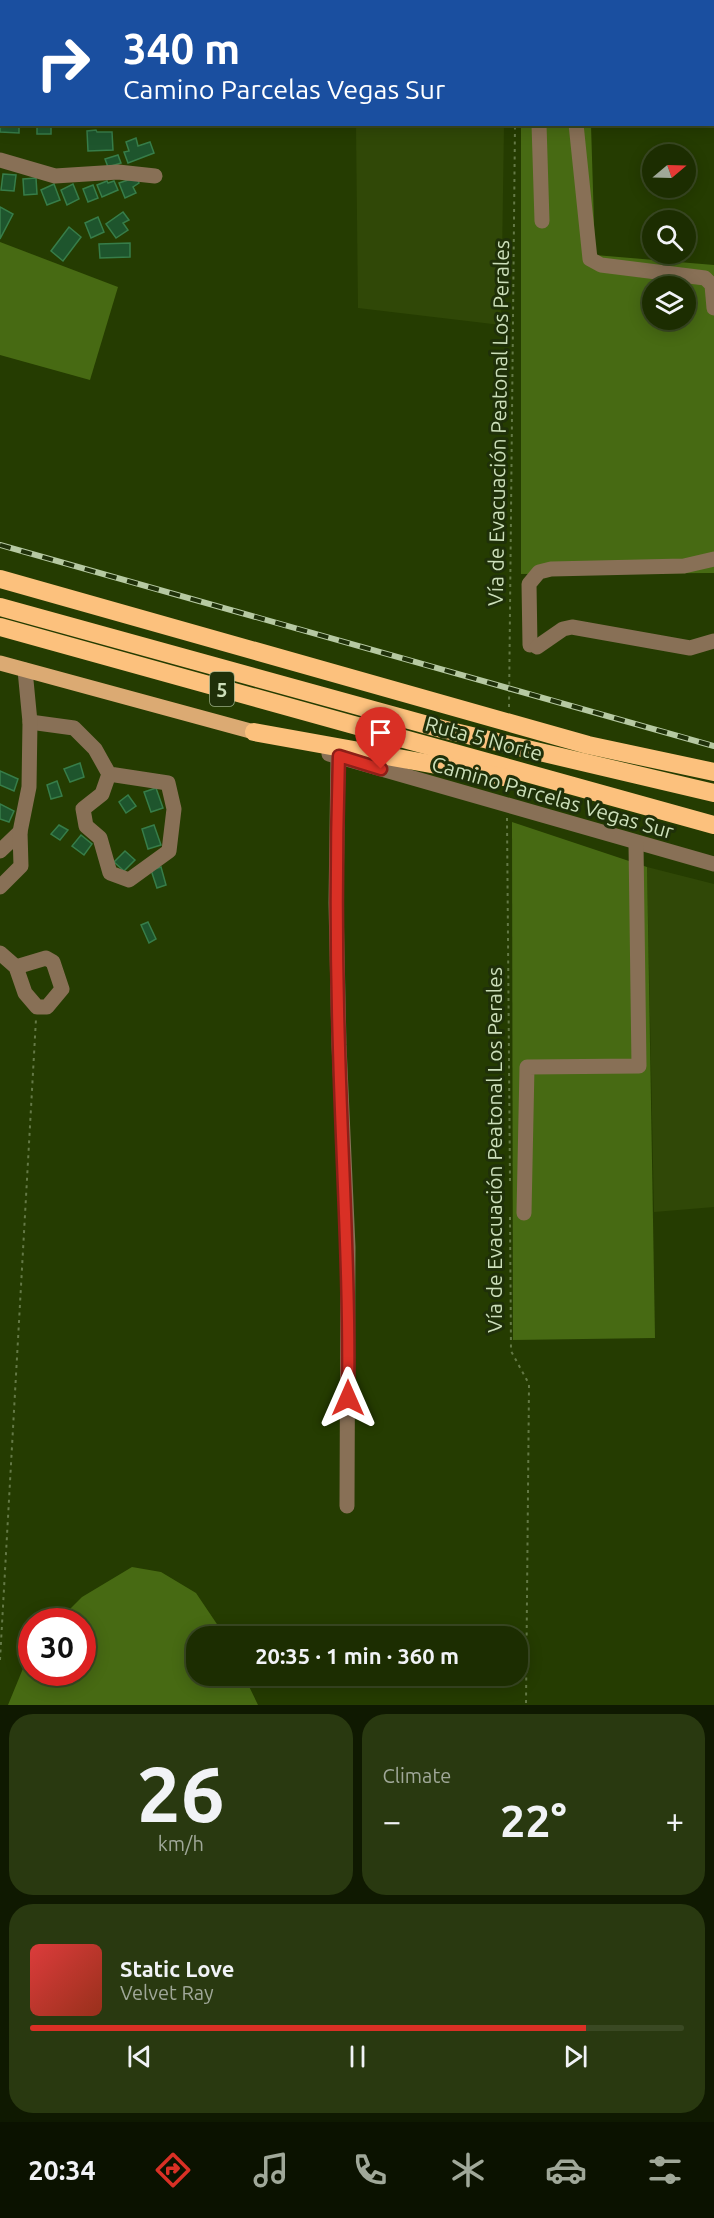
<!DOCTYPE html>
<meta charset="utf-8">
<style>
:root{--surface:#1c2d01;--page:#293910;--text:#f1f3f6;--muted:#a0a899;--line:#3a4923;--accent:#d93025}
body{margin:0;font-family:Ubuntu,sans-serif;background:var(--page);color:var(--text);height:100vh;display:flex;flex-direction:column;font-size:22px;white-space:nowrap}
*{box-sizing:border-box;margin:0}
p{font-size:20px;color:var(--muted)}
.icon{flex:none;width:33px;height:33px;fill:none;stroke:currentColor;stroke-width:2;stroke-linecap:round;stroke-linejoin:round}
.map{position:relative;height:1705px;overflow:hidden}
.details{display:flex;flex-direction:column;gap:9px;padding:9px;background:#0f1901;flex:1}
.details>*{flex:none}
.hud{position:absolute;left:0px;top:0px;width:714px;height:126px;box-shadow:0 3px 15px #0003,0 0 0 2px var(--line);background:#1a4fa0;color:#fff;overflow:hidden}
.needle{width:39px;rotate:71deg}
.fabs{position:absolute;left:642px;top:144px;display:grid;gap:12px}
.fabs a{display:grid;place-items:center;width:54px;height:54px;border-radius:50%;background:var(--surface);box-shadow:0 3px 15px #0003,0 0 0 2px var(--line);font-size:30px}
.speed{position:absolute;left:18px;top:1608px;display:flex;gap:12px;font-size:30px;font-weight:700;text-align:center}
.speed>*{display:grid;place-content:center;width:78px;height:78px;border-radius:50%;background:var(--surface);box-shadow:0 3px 15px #0003,0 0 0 2px var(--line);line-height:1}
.speed .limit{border:9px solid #d22;background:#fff;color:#111}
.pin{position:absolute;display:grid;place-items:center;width:51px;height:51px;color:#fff;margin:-62px -26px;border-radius:50% 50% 50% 0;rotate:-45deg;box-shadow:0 0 6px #0007}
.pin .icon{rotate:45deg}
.me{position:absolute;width:66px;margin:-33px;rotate:0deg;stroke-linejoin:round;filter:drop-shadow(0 0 4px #0008)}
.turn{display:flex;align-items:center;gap:21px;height:126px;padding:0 24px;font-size:27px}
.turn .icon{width:78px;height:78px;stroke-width:2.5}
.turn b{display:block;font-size:42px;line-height:51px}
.big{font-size:45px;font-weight:600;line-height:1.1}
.details .tile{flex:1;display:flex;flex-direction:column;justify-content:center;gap:9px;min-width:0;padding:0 21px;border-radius:24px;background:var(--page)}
.details .dial{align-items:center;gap:0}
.dial b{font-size:78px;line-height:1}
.song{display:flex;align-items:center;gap:18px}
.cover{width:72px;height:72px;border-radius:9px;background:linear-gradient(135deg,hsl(0 70% 55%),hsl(10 70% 35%))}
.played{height:6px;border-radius:3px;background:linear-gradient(90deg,var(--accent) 85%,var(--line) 85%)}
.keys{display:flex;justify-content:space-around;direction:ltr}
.heat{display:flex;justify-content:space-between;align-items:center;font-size:33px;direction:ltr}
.details .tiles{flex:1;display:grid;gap:9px;grid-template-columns:1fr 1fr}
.tile:last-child{grid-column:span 2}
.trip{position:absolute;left:186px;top:1626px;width:342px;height:60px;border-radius:24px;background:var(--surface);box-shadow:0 3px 15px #0003,0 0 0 2px var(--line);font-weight:600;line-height:60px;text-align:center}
.dock{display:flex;height:96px;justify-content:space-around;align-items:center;background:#0b1200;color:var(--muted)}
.dock .icon{width:42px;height:42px}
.dock .current{color:var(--accent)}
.dock b{font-size:27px;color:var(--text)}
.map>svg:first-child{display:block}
.built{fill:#304807}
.green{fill:#476a13;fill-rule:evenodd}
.building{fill:#1e552d;stroke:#377d49;stroke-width:1.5}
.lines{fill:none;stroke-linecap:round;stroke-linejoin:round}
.path{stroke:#647946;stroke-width:2;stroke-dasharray:3 4.5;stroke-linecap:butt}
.minor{stroke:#887056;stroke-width:15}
.major{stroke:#dbaa73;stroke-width:15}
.highway{stroke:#fcc17d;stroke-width:18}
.rail-casing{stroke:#b6c9a2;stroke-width:6}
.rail{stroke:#1f3009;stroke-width:4;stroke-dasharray:11;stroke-linecap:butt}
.route-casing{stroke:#8d1f18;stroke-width:15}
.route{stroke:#d93025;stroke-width:10}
.labels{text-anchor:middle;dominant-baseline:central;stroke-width:6;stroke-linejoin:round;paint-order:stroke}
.shield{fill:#1f3009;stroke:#98aa85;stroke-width:1.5}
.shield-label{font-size:20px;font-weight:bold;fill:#ccdfba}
.street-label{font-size:21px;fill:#ccdfba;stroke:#1f3009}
</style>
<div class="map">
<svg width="714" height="1705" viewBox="0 0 714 1705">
<rect width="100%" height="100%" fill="#253c01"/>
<!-- built -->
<g class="built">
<polygon points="356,125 504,125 501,325 358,308"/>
<polygon points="647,867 714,884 714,1207 654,1212"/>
</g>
<!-- green -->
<g class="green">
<path d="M521 125H591L595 255 714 265V573L521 574ZM652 286H686V320H652Z"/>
<polygon points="0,242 118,287 90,380 0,355"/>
<polygon points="512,822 647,867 655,1338 513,1340"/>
<polygon points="132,1567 161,1572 196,1593 225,1636 196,1636 196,1676 244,1676 258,1705 8,1705 31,1649 32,1672 82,1672 82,1622 58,1621 82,1597"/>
</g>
<!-- building -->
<g class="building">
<polygon points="0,87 2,124 19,124 19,133 0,132"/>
<rect x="37" y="124" width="14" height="10"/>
<polygon points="96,130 97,132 112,132 113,150 88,151 87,131"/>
<polygon points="136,138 138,146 150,142 154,153 128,163 124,152 129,151 126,142"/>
<polygon points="118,155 121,163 108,167 105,159"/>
<polygon points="3,174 16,175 14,191 1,190"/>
<polygon points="137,177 139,183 133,187 136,193 125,198 119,183"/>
<polygon points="36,178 37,194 24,195 23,179"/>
<polygon points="107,181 108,183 114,181 118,190 102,197 97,185"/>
<polygon points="54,184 60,200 47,205 41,190"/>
<polygon points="73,184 79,199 67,205 61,190"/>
<polygon points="93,185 98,198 88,202 83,189"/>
<polygon points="0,207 13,214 0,239"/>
<polygon points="123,212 129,220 123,223 128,230 116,238 106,224"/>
<polygon points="98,217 104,232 91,238 85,223"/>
<polygon points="69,227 81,237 63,261 51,251"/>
<polygon points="130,243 130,257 100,258 99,244"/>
<polygon points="80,763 84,777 70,782 64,769"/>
<polygon points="0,771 18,779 14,791 0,785"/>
<polygon points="57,781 62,796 51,799 47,785"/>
<polygon points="156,788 163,808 151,812 144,792"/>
<polygon points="128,795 136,806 126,813 119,802"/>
<polygon points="0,804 14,811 9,822 0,819"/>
<polygon points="59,825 68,830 60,840 51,834"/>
<polygon points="154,825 161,845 148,849 142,829"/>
<polygon points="81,835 92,844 84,855 72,846"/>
<polygon points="125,851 135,860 124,871 114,862"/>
<polygon points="161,867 166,885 157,888 151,870"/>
<polygon points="148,922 156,939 149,943 141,925"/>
</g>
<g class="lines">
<!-- path -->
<g class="path">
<polyline points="497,2 497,0"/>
<polyline points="509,707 515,124"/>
<polyline points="507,818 510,1184"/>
<polyline points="510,1217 511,1351 529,1384 526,1705"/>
<polyline points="0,1660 36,1019"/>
</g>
<!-- minor -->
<g class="minor">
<polyline points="22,0 33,2"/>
<polyline points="177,2 177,0"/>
<polyline points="593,2 593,0"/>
<polyline points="0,13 2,13"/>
<polyline points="712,94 714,94"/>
<polyline points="539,124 542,221"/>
<polyline points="576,124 590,259 601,265 705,278 712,285 714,308"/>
<polyline points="0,160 55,176 118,172 155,176"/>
<polyline points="530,645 529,584 539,572 551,569 684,566 714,559"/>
<polyline points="537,647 563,629 572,627 690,648 714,641"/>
<polyline points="30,722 74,728 95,749 109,774 168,783 174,809 169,851 129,880 110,873 100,838 86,826 83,809 102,794 109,774"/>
<polyline points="329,754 714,864"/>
<polyline points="338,756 336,903 339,1045 348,1247 347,1506"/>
<polyline points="0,851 20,832 29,787 30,722 25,670"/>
<polyline points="0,887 21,866 20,832"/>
<polyline points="0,953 16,967 25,993 37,1007 47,1007 62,989 53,962 46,958 16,967"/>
<polyline points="524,1213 527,1067 639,1066 636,844"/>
</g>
<!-- major -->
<polyline class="major" points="0,663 254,732"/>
<!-- highway -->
<g class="highway">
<polyline points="0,579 588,745 714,772"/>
<polyline points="0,607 442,729 714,793"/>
<polyline points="0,627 714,825"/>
<polyline points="254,732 503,777"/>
</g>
<!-- rail casing -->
<g class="rail-casing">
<polyline id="rail" points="0,545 714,746"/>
</g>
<!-- rail -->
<use href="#rail" class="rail"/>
</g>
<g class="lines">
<!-- route casing -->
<g class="route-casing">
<path id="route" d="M348 1398C350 1281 342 1164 339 1048 336 950 336 854 339 756L381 769"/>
</g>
<!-- route -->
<use href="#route" class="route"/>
</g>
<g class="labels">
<!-- shield labels -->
<rect class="shield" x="210" y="672" width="24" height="34" rx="4.5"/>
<g class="shield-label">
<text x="222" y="689">5</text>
</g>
<!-- street labels -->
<g class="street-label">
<text transform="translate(498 423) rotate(-89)">Vía de Evacuación Peatonal Los Perales</text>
<text transform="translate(484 738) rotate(15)">Ruta 5 Norte</text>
<text transform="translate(553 797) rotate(16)">Camino Parcelas Vegas Sur</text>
<text transform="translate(494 1150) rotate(-90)">Vía de Evacuación Peatonal Los Perales</text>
</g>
</g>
</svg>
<div class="fabs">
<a><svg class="needle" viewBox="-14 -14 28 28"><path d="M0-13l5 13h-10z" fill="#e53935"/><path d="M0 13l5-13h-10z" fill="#a0a899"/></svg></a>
<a><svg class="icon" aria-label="search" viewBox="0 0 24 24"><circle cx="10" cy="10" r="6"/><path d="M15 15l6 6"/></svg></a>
<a><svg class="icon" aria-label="layers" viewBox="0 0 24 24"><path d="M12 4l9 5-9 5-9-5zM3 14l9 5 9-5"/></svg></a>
</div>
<div class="speed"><div class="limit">30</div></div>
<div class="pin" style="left:381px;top:769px;background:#d93025"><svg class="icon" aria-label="arrive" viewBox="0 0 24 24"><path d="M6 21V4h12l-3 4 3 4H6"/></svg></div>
<svg class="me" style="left:348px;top:1398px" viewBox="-20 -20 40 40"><path d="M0-17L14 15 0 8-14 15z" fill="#d93025" stroke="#fff" stroke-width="4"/></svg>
<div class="trip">20:35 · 1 min · 360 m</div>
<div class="hud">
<div class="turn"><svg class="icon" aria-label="right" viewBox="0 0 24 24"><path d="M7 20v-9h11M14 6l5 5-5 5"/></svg><div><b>340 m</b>Camino Parcelas Vegas Sur</div></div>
</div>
</div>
<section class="details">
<div class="tiles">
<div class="tile dial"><b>26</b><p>km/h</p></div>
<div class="tile"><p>Climate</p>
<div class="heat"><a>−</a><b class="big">22°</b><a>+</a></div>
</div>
<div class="tile">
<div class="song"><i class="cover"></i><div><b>Static Love</b><p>Velvet Ray</p></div></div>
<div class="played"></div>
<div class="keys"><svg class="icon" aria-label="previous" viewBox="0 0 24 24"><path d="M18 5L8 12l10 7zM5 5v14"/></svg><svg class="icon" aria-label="pause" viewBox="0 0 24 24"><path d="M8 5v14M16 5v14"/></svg><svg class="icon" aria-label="next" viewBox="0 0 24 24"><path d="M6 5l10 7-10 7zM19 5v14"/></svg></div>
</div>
</div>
</section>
<nav class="dock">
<b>20:34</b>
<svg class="icon current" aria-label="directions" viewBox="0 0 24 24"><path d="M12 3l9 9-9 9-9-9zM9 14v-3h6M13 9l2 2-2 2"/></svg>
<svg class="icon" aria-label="music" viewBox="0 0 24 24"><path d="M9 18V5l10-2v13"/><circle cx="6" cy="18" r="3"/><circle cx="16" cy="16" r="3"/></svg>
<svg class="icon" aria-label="phone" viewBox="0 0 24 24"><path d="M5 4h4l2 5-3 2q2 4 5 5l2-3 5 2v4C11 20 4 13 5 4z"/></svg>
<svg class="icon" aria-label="climate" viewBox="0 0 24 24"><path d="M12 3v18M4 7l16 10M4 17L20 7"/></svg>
<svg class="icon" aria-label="car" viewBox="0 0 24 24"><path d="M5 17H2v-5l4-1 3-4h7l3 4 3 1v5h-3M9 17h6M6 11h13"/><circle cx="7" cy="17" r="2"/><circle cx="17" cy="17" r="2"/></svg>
<svg class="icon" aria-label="filters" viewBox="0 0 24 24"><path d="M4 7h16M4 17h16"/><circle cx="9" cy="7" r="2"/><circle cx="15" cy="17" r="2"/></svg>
</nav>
